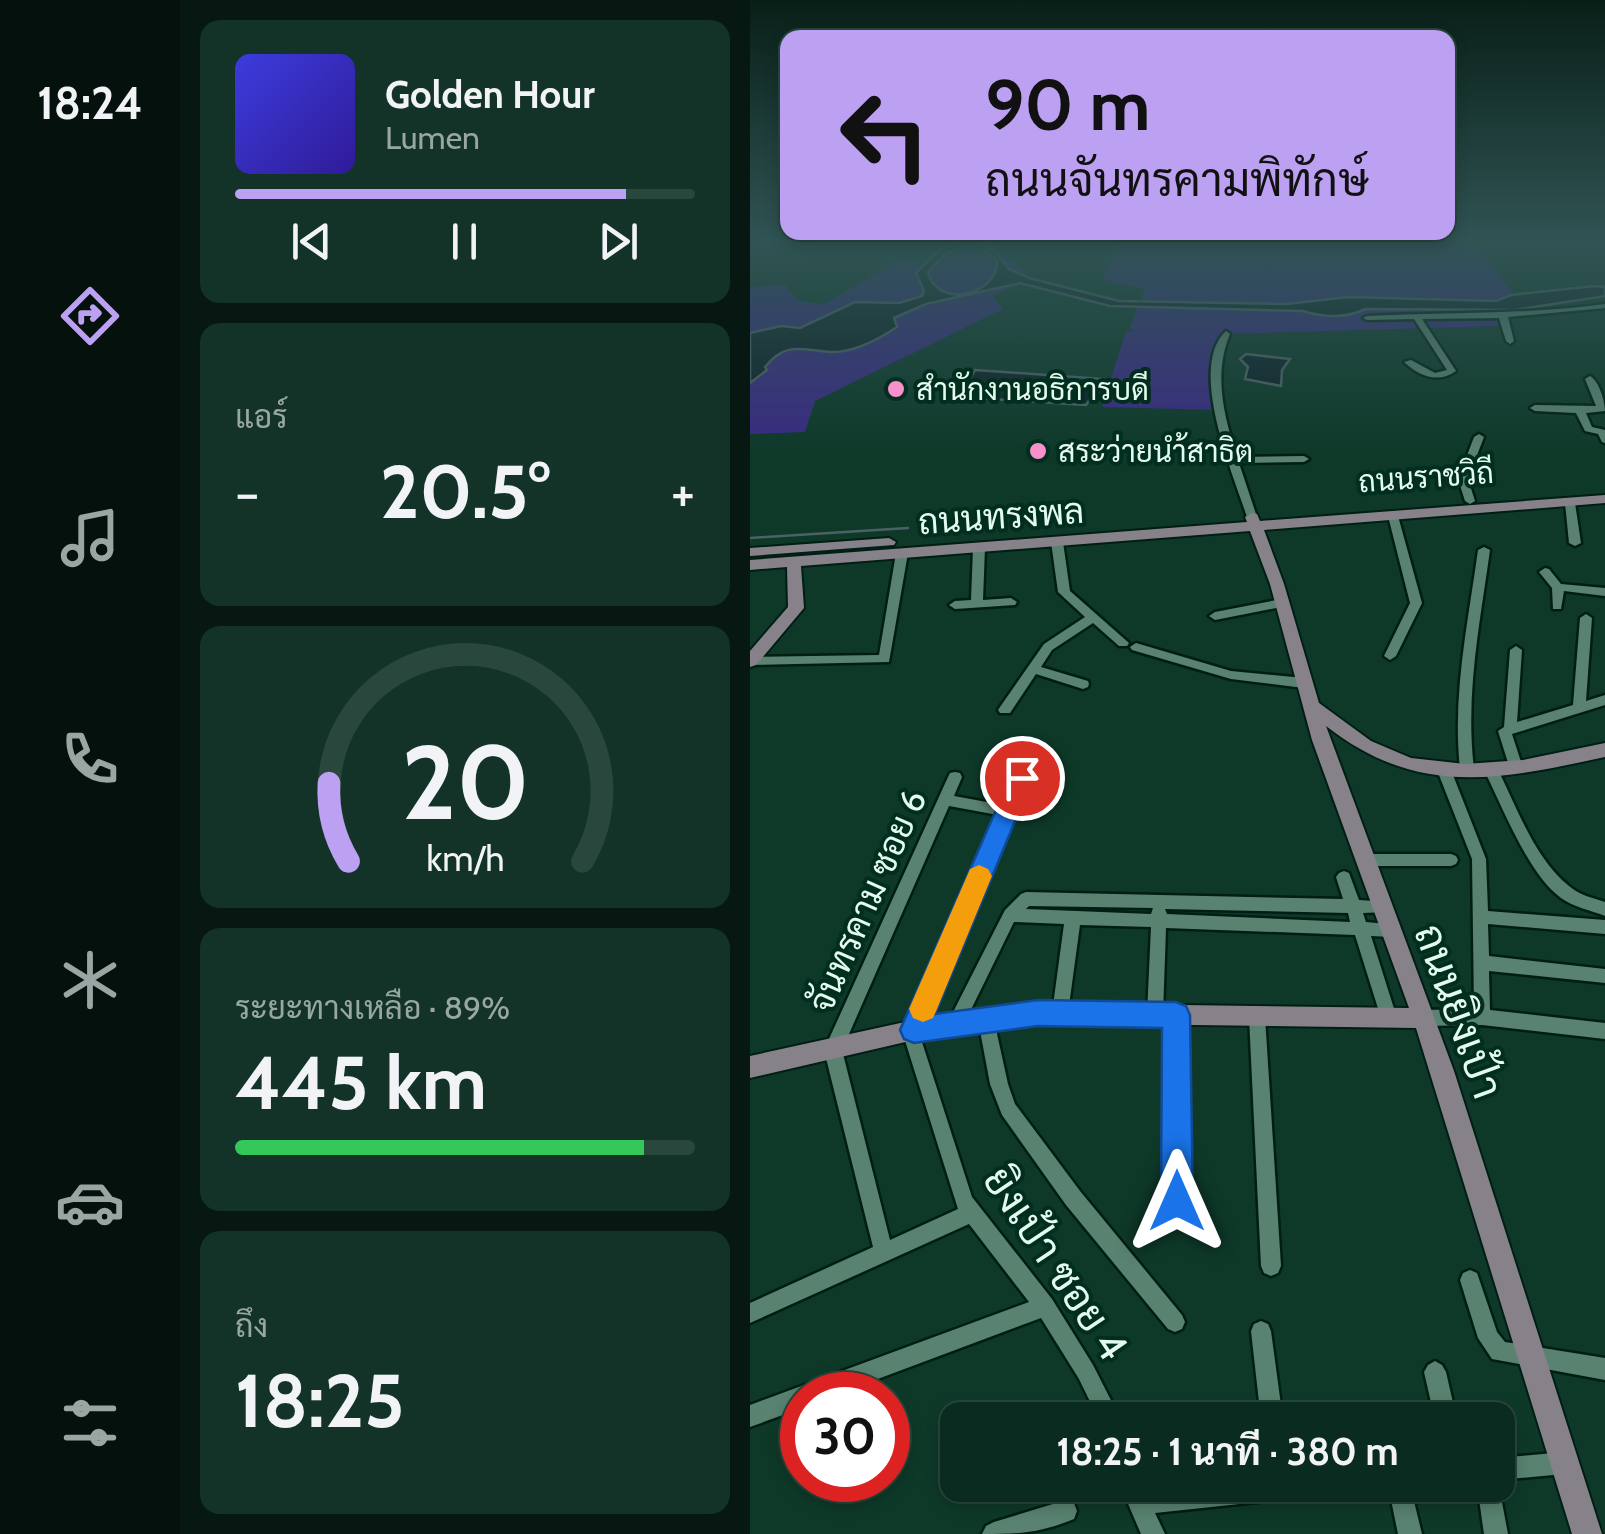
<!DOCTYPE html>
<html lang="th">
<meta charset="utf-8">
<style>
:root{--surface:#0a2b1f;--page:#133328;--text:#f1f3f6;--muted:#99a7a4;--line:#2a473d;--accent:#bca0f2}
body{margin:0;font-family:Cabin,Sarabun,sans-serif;background:var(--page);color:var(--text);height:100vh;display:flex;flex-direction:column;font-size:38px;white-space:nowrap}
*{box-sizing:border-box;margin:0}
p{font-size:32px;color:var(--muted)}
.icon{flex:none;width:55px;height:55px;fill:none;stroke:currentColor;stroke-width:2;stroke-linecap:round;stroke-linejoin:round}
.map{position:relative;flex:1;overflow:hidden}
.side{display:flex;flex-direction:column;gap:20px;padding:20px;background:#061811;width:570px}
.side>*{flex:none}
.banner{position:absolute;left:30px;top:30px;width:675px;height:210px;border-radius:20px;box-shadow:0 5px 15px #0003,0 0 0 2px var(--line);background:#bca0f2;color:#111;overflow:hidden}
.speed{position:absolute;left:30px;top:1372px;display:flex;gap:20px;font-size:50px;font-weight:700;text-align:center}
.speed>*{display:grid;place-content:center;width:130px;height:130px;border-radius:50%;background:var(--surface);box-shadow:0 5px 15px #0003,0 0 0 2px var(--line);line-height:1}
.speed .limit{border:15px solid #d22;background:#fff;color:#111}
.pin{position:absolute;display:grid;place-items:center;width:85px;height:85px;color:#fff;margin:-42px;border:5px solid #fff;border-radius:50%;box-shadow:0 2px 10px #0007}
.me{position:absolute;width:110px;margin:-55px;rotate:0deg;stroke-linejoin:round;filter:drop-shadow(0 0 8px #0008)}
.turn{display:flex;align-items:center;gap:35px;height:210px;padding:0 40px;font-size:45px}
.turn .icon{width:130px;height:130px;stroke-width:2.5}
.turn b{display:block;font-size:70px;line-height:85px}
.big{font-size:75px;font-weight:700;line-height:1.1}
.side .widget{flex:1;display:flex;flex-direction:column;justify-content:center;gap:15px;min-width:0;padding:0 35px;border-radius:20px;background:var(--page)}
.side .dial{align-items:center;gap:0}
.dial svg{height:260px;overflow:visible;fill:none;stroke:var(--line);stroke-width:7;stroke-linecap:round;text-anchor:middle}
.dial text{fill:var(--text);stroke:none}
.song{display:flex;align-items:center;gap:30px}
.cover{width:120px;height:120px;border-radius:15px;background:linear-gradient(135deg,hsl(240 70% 55%),hsl(250 70% 35%))}
.played{height:10px;border-radius:5px;background:linear-gradient(90deg,var(--accent) 85%,var(--line) 85%)}
.keys{display:flex;justify-content:space-around;direction:ltr}
.heat{display:flex;justify-content:space-between;align-items:center;font-size:55px;direction:ltr}
.charge{height:15px;border-radius:8px;background:linear-gradient(90deg,#34c759 89%,var(--line) 0)}
.trip{position:absolute;left:190px;top:1402px;width:575px;height:100px;border-radius:20px;background:var(--surface);box-shadow:0 5px 15px #0003,0 0 0 2px var(--line);font-weight:700;line-height:100px;text-align:center}
main{display:flex;flex:1;min-height:0}
.menu{display:flex;flex-direction:column;width:180px;justify-content:space-around;align-items:center;background:#04110c;color:var(--muted)}
.menu .icon{width:70px;height:70px}
.menu .on{color:var(--accent)}
.menu b{font-size:45px;color:var(--text)}
.map>svg:first-child{display:block}
.green{fill:#3a2a83}
.water{fill:#0c2027;stroke:#4c6163;stroke-width:2.5;fill-rule:evenodd}
.lines{fill:none;stroke-linecap:round;stroke-linejoin:round}
.stream{stroke:#4c6163;stroke-width:2.5}
.street-casing{stroke:#001e13;stroke-width:5}
.secondary-casing{stroke:#001e13;stroke-width:4}
.street{fill:#598270;fill-rule:evenodd}
.secondary{fill:#87828a;fill-rule:evenodd}
.route{fill:#1a73e8;stroke:#114b97;stroke-width:2.5}
.slow{fill:#f59e0b}
.poi-dot{fill:#f890cc;stroke:#022e1f;stroke-width:4}
.labels{text-anchor:middle;dominant-baseline:central;stroke-width:8;stroke-linejoin:round;paint-order:stroke}
.far-poi-label{font-size:30px;fill:#e3faef;stroke:#022e1f;text-anchor:start}
.far-street-label{font-size:30px;fill:#e3faef;stroke:#022e1f}
.street-label{font-size:35px;fill:#e3faef;stroke:#022e1f}
.near-street-label{font-size:42px;fill:#e3faef;stroke:#022e1f}
</style>
<main>
<nav class="menu">
<b>18:24</b>
<svg class="icon on" aria-label="directions" viewBox="0 0 24 24"><path d="M12 3l9 9-9 9-9-9zM9 14v-3h6M13 9l2 2-2 2"/></svg>
<svg class="icon" aria-label="music" viewBox="0 0 24 24"><path d="M9 18V5l10-2v13"/><circle cx="6" cy="18" r="3"/><circle cx="16" cy="16" r="3"/></svg>
<svg class="icon" aria-label="phone" viewBox="0 0 24 24"><path d="M5 4h4l2 5-3 2q2 4 5 5l2-3 5 2v4C11 20 4 13 5 4z"/></svg>
<svg class="icon" aria-label="climate" viewBox="0 0 24 24"><path d="M12 3v18M4 7l16 10M4 17L20 7"/></svg>
<svg class="icon" aria-label="car" viewBox="0 0 24 24"><path d="M5 17H2v-5l4-1 3-4h7l3 4 3 1v5h-3M9 17h6M6 11h13"/><circle cx="7" cy="17" r="2"/><circle cx="17" cy="17" r="2"/></svg>
<svg class="icon" aria-label="filters" viewBox="0 0 24 24"><path d="M4 7h16M4 17h16"/><circle cx="9" cy="7" r="2"/><circle cx="15" cy="17" r="2"/></svg>
</nav>
<section class="side">
<div class="widget">
<div class="song"><i class="cover"></i><div><b>Golden Hour</b><p>Lumen</p></div></div>
<div class="played"></div>
<div class="keys"><svg class="icon" aria-label="previous" viewBox="0 0 24 24"><path d="M18 5L8 12l10 7zM5 5v14"/></svg><svg class="icon" aria-label="pause" viewBox="0 0 24 24"><path d="M8 5v14M16 5v14"/></svg><svg class="icon" aria-label="next" viewBox="0 0 24 24"><path d="M6 5l10 7-10 7zM19 5v14"/></svg></div>
</div>
<div class="widget"><p>แอร์</p>
<div class="heat"><a>−</a><b class="big">20.5°</b><a>+</a></div>
</div>
<div class="widget dial"><svg viewBox="0 0 100 80">
<path d="M14 69A42 42 0 1 1 86 69"/>
<path d="M14 69A42 42 0 0 1 8 45" stroke="#bca0f2"/>
<text x="50" y="56" font-size="32" font-weight="700">20</text>
<text x="50" y="72" font-size="11">km/h</text>
</svg></div>
<div class="widget"><p>ระยะทางเหลือ · 89%</p><b class="big">445 km</b><div class="charge"></div></div>
<div class="widget"><p>ถึง</p><b class="big">18:25</b></div>
</section>
<div class="map">
<svg width="855" height="1534" viewBox="0 0 855 1534">
<rect width="100%" height="100%" fill="#0e3929"/>
<!-- green -->
<g class="green">
<polygon points="209,239 237,239 282,279 242,296 253,309 65,401 55,432 0,434 0,287 39,285 38,291 47,300 72,305 153,258 173,263"/>
<polygon points="376,239 724,239 764,295 745,311 748,326 476,334 470,410 352,407 376,331 392,331 379,330 395,289 352,280 368,246"/>
</g>
<!-- water -->
<g class="water">
<path d="M211 239H233L228 244 243 250 259 269 279 278 369 301 537 304 598 297 746 301 761 295 844 286 855 287V296L765 310 616 309C596 318 575 318 553 311L360 306 270 283 176 304 144 318 147 327C129 339 104 353 80 352 51 350 36 341 15 367L17 370 0 383V333L31 326 50 328 105 302 149 303 172 296 174 291 166 273 186 253ZM211 247C228 245 236 249 247 261 248 295 187 310 178 272L195 254Z"/>
<polygon points="496,354 540,359 532,370 531,386 495,379 498,367 490,359"/>
<polygon points="225,370 354,379 336,405 209,397"/>
</g>
<g class="lines">
<!-- stream -->
<polyline class="stream" points="0,538 158,528"/>
<!-- street casing -->
<g class="street-casing">
<g id="street">
<path d="M855 304V308L758 317 764 341 760 344 756 341 749 318 672 319 706 371C688 384 669 376 654 362L661 360 685 373 697 370 664 319 617 320 613 318 617 316C696 312 776 315 855 304Z"/>
<path d="M476 331 480 334C463 375 474 416 487 457L554 456 559 459 554 462 489 463 507 517 502 520 497 517C483 474 437 367 476 331Z"/>
<path d="M840 376C849 381 855 401 855 411L836 413 842 427 855 430V443L852 442 848 434 835 431 826 413 785 411 780 408 785 405 846 406 835 379Z"/>
<polygon points="729,434 734,437 718,479 725,501 720,504 715,501 708,479 724,437"/>
<polygon points="820,500 825,503 831,543 825,546 819,543 815,503"/>
<polygon points="643,513 648,516 672,603 646,656 640,660 634,656 660,603 638,516"/>
<polygon points="307,539 313,542 320,591 379,643 377,646 369,646 343,623 302,650 291,667 338,681 339,684 338,687 333,689 286,674 260,713 250,713 248,710 250,707 294,644 335,617 308,592 301,542"/>
<polygon points="229,545 235,548 233,600 261,598 267,602 265,605 205,609 199,605 205,601 221,600 223,548"/>
<path d="M734 547 740 550C730 623 715 695 724 769L722 773H712L710 769C702 695 718 623 728 550Z"/>
<polygon points="152,550 158,553 139,662 0,665 0,657 129,655 146,553"/>
<polygon points="795,568 799,569 811,584 855,588 855,596 814,591 811,609 803,609 802,588 789,572"/>
<polygon points="532,599 536,600 538,603 536,606 465,620 459,616 465,612"/>
<polygon points="836,614 842,618 836,701 855,695 855,705 762,734 772,765 770,769 760,769 748,731 754,727 760,650 766,646 772,650 767,722 823,705 830,618"/>
<polygon points="386,643 481,671 554,678 560,683 554,688 481,679 382,650 380,647"/>
<path d="M740 763 745 764C766 804 783 857 819 886 829 895 843 898 855 902V916C840 910 823 907 811 898 777 873 752 805 733 768L735 764Z"/>
<polygon points="694,765 699,766 701,770 736,859 738,911 855,920 855,934 738,924 739,956 855,969 855,983 739,971 740,1010 855,1023 855,1039 732,1025 673,1026 667,1024 665,1018 667,1012 673,1010 724,1009 722,859 687,770 689,766"/>
<path d="M205 772 210 773 212 777 204 796 253 805 267 773H277L279 777 170 1036 222 1197 302 1299 343 1365 371 1420H349L329 1379 291 1318 85 1395H52V1408L0 1427V1405L279 1302 219 1224 0 1323V1303L123 1247 74 1050 198 777 200 773ZM199 806 248 815 158 1024 154 1025 152 1031 208 1209 140 1240 92 1050Z"/>
<polygon points="615,854 701,854 706,856 708,860 706,864 701,866 615,866 610,864 608,860 610,856"/>
<path d="M594 871 599 873 609 900 638 902 641 907 638 912 613 913 616 922 647 925 649 930 647 935 641 937 621 936 647 1018 645 1024 639 1026 633 1024 631 1018 605 935 416 928 413 1014 411 1020 405 1022 399 1020 397 1014 401 927 330 925 318 1013 316 1019 310 1021 304 1019 302 1013 314 924 264 922 211 1030 205 1032 199 1030 197 1024 255 910 271 894 276 892 593 899 586 877 589 873ZM279 906 403 908 401 914 276 909ZM415 909 598 913 600 922 417 914Z"/>
<polygon points="426,1007 432,1009 434,1015 437,1201 434,1208 427,1211 420,1208 417,1201 418,1015 420,1009"/>
<polygon points="507,1009 513,1011 515,1017 531,1266 528,1273 521,1276 514,1273 511,1266 499,1017 501,1011"/>
<polygon points="236,1012 242,1014 244,1020 258,1084 265,1104 330,1191 432,1315 435,1322 432,1329 425,1332 418,1329 316,1205 252,1115 240,1084 228,1020 230,1014"/>
<polygon points="720,1270 727,1273 747,1332 755,1342 855,1358 855,1380 742,1359 728,1338 710,1280 713,1273"/>
<polygon points="511,1321 518,1324 521,1331 533,1420 511,1420 501,1331 504,1324"/>
<polygon points="685,1361 692,1365 696,1372 707,1420 685,1420 674,1372 678,1365"/>
<polygon points="814,1452 822,1455 825,1463 822,1471 814,1474 748,1480 748,1458"/>
<polygon points="748,1481 758,1534 734,1534 727,1485 748,1485"/>
<polygon points="370,1485 392,1485 395,1491 453,1485 575,1485 572,1493 564,1496 405,1513 415,1534 391,1534"/>
<polygon points="638,1485 660,1485 672,1534 648,1534"/>
<path d="M316 1500 324 1503 327 1511 324 1519C290 1533 269 1534 232 1534L236 1526 244 1522Z"/>
</g>
</g>
<!-- secondary casing -->
<g class="secondary-casing">
<g id="secondary">
<path d="M855 495V503L514 530 534 584 569 703 621 741 661 758 715 764 773 760 855 743V757C749 780 668 798 576 726L704 1071 852 1534H822L666 1028 288 1023 164 1040 0 1078V1056L164 1020 288 1003 659 1008 562 740 520 584 500 531 51 566 54 608 6 665 0 667V651L38 607 37 567 0 570V560L497 522 495 517 502 513 507 514 510 521Z"/>
<polygon points="139,538 146,542 144,545 0,556 0,548"/>
</g>
</g>
<!-- street -->
<use href="#street" class="street"/>
<!-- secondary -->
<use href="#secondary" class="secondary"/>
</g>
<!-- sky -->
<linearGradient id="sky" x2="0" y2="1"><stop stop-color="#081f17"/><stop offset="0.53" stop-color="#305454"/><stop offset="1" stop-color="#305454" stop-opacity="0"/></linearGradient>
<rect width="855" height="454" fill="url(#sky)"/>
<!-- route -->
<polygon class="route" points="272,769 283,778 185,1014 288,1000 426,1002 436,1006 440,1015 443,1201 438,1212 427,1217 416,1212 411,1201 412,1028 288,1026 164,1043 154,1039 150,1030 260,778"/>
<!-- slow -->
<polygon class="slow" points="229,865 238,869 242,876 187,1009 183,1018 173,1022 163,1018 159,1009 217,876 220,869"/>
<!-- markers -->
<g class="poi-dot">
<circle cx="146" cy="389" r="10"/>
<circle cx="288" cy="451" r="10"/>
</g>
<g class="labels">
<!-- far-poi labels -->
<g class="far-poi-label">
<text x="166" y="389">สำนักงานอธิการบดี</text>
<text x="308" y="451">สระว่ายนำ้สาธิต</text>
</g>
<!-- far-street labels -->
<g class="far-street-label">
<text transform="translate(676 477) rotate(-4)">ถนนราชวิถี</text>
</g>
<!-- street labels -->
<g class="street-label">
<text transform="translate(251 516) rotate(-4)">ถนนทรงพล</text>
<text transform="translate(117 901) rotate(-66)">จันทรคาม ซอย 6</text>
</g>
<!-- near-street labels -->
<g class="near-street-label">
<text transform="translate(709 1011) rotate(70)">ถนนยิงเป้า</text>
<text transform="translate(306 1263) rotate(56)">ยิงเป้า ซอย 4</text>
</g>
</g>
</svg>
<div class="speed"><div class="limit">30</div></div>
<div class="pin" style="left:272px;top:778px;background:#d93025"><svg class="icon" aria-label="arrive" viewBox="0 0 24 24"><path d="M6 21V4h12l-3 4 3 4H6"/></svg></div>
<svg class="me" style="left:427px;top:1201px" viewBox="-20 -20 40 40"><path d="M0-17L14 15 0 8-14 15z" fill="#1a73e8" stroke="#fff" stroke-width="4"/></svg>
<div class="trip">18:25 · 1 นาที · 380 m</div>
<div class="banner">
<div class="turn"><svg class="icon" aria-label="left" viewBox="0 0 24 24"><path d="M17 20v-9H6M10 6l-5 5 5 5"/></svg><div><b>90 m</b>ถนนจันทรคามพิทักษ์</div></div>
</div>
</div>
</main>
